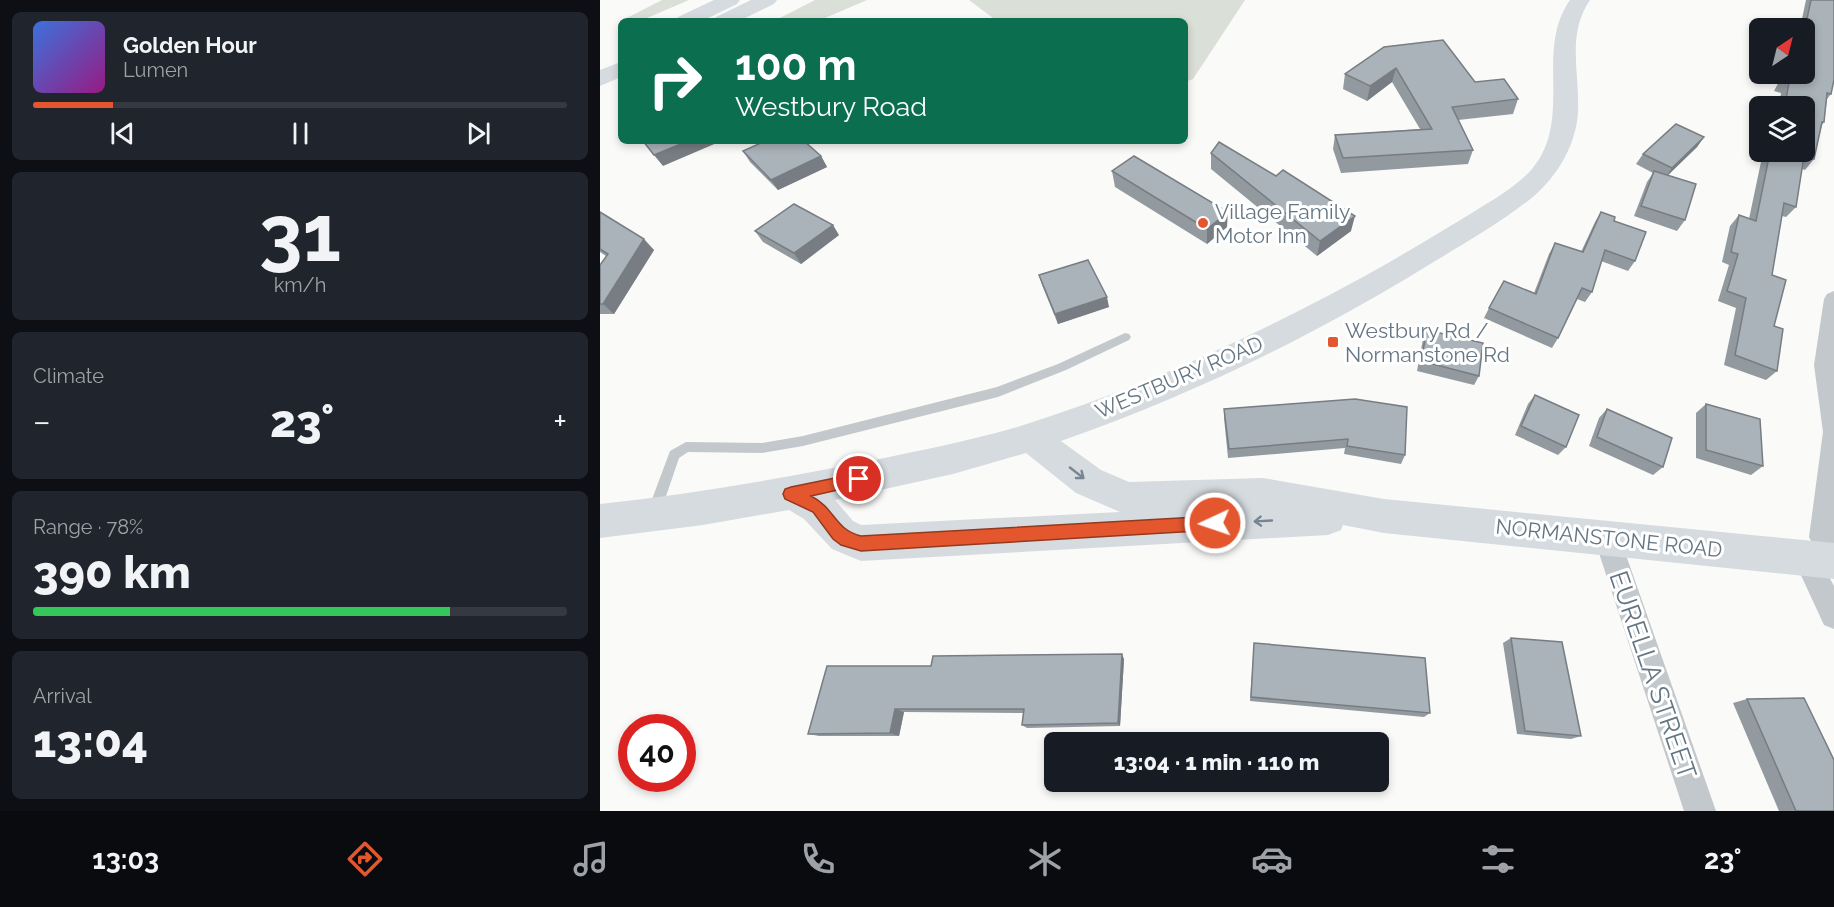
<!DOCTYPE html>
<meta charset="utf-8">
<style>
:root{--surface:#171b24;--page:#20242c;--text:#f1f3f6;--muted:#9ea1a6;--line:#363941;--accent:#e4572e}
body{margin:0;font-family:Raleway,sans-serif;background:var(--page);color:var(--text);height:100vh;display:flex;flex-direction:column;font-size:22px;white-space:nowrap}
*{box-sizing:border-box;margin:0}
p{font-size:20px;color:var(--muted)}
.icon{flex:none;width:33px;height:33px;fill:none;stroke:currentColor;stroke-width:2;stroke-linecap:round;stroke-linejoin:round}
.map{position:relative;flex:1;overflow:hidden}
.details{display:flex;flex-direction:column;gap:12px;padding:12px;background:#0d0f14;width:600px}
.details>*{flex:none}
.banner{position:absolute;left:18px;top:18px;width:570px;height:126px;border-radius:9px;box-shadow:0 3px 9px #0003;background:#0b6e4f;color:#fff;overflow:hidden}
.needle{width:39px;rotate:35deg}
.tools{position:absolute;left:1149px;top:18px;display:grid;gap:12px}
.tools a{display:grid;place-items:center;width:66px;height:66px;border-radius:9px;background:var(--surface);box-shadow:0 3px 9px #0003;font-size:30px}
.speed{position:absolute;left:18px;top:714px;display:flex;gap:12px;font-size:30px;font-weight:700;text-align:center}
.speed>*{display:grid;place-content:center;width:78px;height:78px;border-radius:50%;background:var(--surface);box-shadow:0 3px 9px #0003;line-height:1}
.speed .limit{border:9px solid #d22;background:#fff;color:#111}
.pin{position:absolute;display:grid;place-items:center;width:51px;height:51px;color:#fff;margin:-26px;border:3px solid #fff;border-radius:50%;box-shadow:0 2px 6px #0007}
.me{position:absolute;width:66px;margin:-33px;rotate:267deg;stroke-linejoin:round;filter:drop-shadow(0 0 4px #0008)}
.turn{display:flex;align-items:center;gap:21px;height:126px;padding:0 18px;font-size:27px}
.turn .icon{width:78px;height:78px;stroke-width:2.5}
.turn b{display:block;font-size:42px;line-height:51px}
.big{font-size:45px;font-weight:800;line-height:1.1}
.details .widget{flex:1;display:flex;flex-direction:column;justify-content:center;gap:9px;min-width:0;padding:0 21px;border-radius:9px;background:var(--page)}
.details .dial{align-items:center;gap:0}
.dial b{font-size:78px;line-height:1}
.song{display:flex;align-items:center;gap:18px}
.cover{width:72px;height:72px;border-radius:9px;background:linear-gradient(135deg,hsl(220 70% 55%),hsl(310 70% 35%))}
.played{height:6px;border-radius:3px;background:linear-gradient(90deg,var(--accent) 15%,var(--line) 15%)}
.keys{display:flex;justify-content:space-around;direction:ltr}
.heat{display:flex;justify-content:space-between;align-items:center;font-size:33px;direction:ltr}
.charge{height:9px;border-radius:4px;background:linear-gradient(90deg,#34c759 78%,var(--line) 0)}
.trip{position:absolute;left:444px;top:732px;width:345px;height:60px;border-radius:9px;background:var(--surface);box-shadow:0 3px 9px #0003;font-weight:800;line-height:60px;text-align:center}
.menu{display:flex;height:96px;justify-content:space-around;align-items:center;background:#090b0e;color:var(--muted)}
.menu .icon{width:42px;height:42px}
.menu .selected{color:var(--accent)}
.menu b{font-size:27px;color:var(--text)}
main{display:flex;flex:1;min-height:0}
.map>svg:first-child{display:block}
.green{fill:#dadfd7}
.lines{fill:none;stroke-linecap:round;stroke-linejoin:round}
.lane{fill:#c3c8cc;fill-rule:evenodd}
.street{fill:#c3c8cc;fill-rule:evenodd}
.secondary{fill:#d6dbdf;fill-rule:evenodd}
.highway{fill:#d6dbdf;fill-rule:evenodd}
.wall{fill:#929a9f}
.shaded-wall{fill:#777d82}
.building{fill:#aab3b9;stroke:#777d82;stroke-width:1.5}
.oneway{stroke:#768591}
.route{fill:#e4572e;stroke:#94391e;stroke-width:1.5}
.poi-dot{fill:#e4572e;stroke:#fff;stroke-width:2}
.labels{text-anchor:middle;dominant-baseline:central;stroke-width:6;stroke-linejoin:round;paint-order:stroke}
.poi-label{font-size:21px;fill:#657683;stroke:#fff;text-anchor:start}
.street-label{font-size:21px;fill:#657683;stroke:#fff}
.near-street-label{font-size:26px;fill:#657683;stroke:#fff}
</style>
<main>
<section class="details">
<div class="widget">
<div class="song"><i class="cover"></i><div><b>Golden Hour</b><p>Lumen</p></div></div>
<div class="played"></div>
<div class="keys"><svg class="icon" aria-label="previous" viewBox="0 0 24 24"><path d="M18 5L8 12l10 7zM5 5v14"/></svg><svg class="icon" aria-label="pause" viewBox="0 0 24 24"><path d="M8 5v14M16 5v14"/></svg><svg class="icon" aria-label="next" viewBox="0 0 24 24"><path d="M6 5l10 7-10 7zM19 5v14"/></svg></div>
</div>
<div class="widget dial"><b>31</b><p>km/h</p></div>
<div class="widget"><p>Climate</p>
<div class="heat"><a>−</a><b class="big">23°</b><a>+</a></div>
</div>
<div class="widget"><p>Range · 78%</p><b class="big">390 km</b><div class="charge"></div></div>
<div class="widget"><p>Arrival</p><b class="big">13:04</b></div>
</section>
<div class="map">
<svg width="1234" height="811" viewBox="0 0 1234 811">
<rect width="100%" height="100%" fill="#fafaf8"/>
<!-- green -->
<g class="green">
<polygon points="62,0 89,0 40,21 21,21"/>
<polygon points="215,0 267,0 218,21 174,21"/>
<polygon points="369,0 645,0 593,79 585,82 585,21 397,21"/>
</g>
<g class="lines">
<!-- lane -->
<polygon class="lane" points="525,333 529,334 531,337 529,340 466,370 398,397 203,446 162,453 88,452 79,458 60,514 55,516 50,514 48,510 70,451 86,442 162,443 203,436 397,387 458,364"/>
<!-- street -->
<g class="street">
<polygon points="1234,291 1234,573 1226,571 1234,586 1234,629 1224,625 1193,558 1197,549 1206,546 1215,549 1209,537 1223,432 1214,365 1224,299 1227,294"/>
<polygon points="1007,526 1016,529 1020,538 1116,811 1084,811 994,538 998,529"/>
</g>
<!-- secondary -->
<path class="secondary" d="M970 0H990C966 35 980 73 978 112 976 145 958 175 934 196 901 223 863 244 827 266 712 337 589 396 461 441L501 470 529 482 663 478 784 499 1234 543V579L784 533 743 525 741 530 728 535 261 561 232 549 204 519 189 510 103 525 0 538V504C93 494 184 478 275 460 322 450 368 441 414 428 544 388 669 330 788 263 817 246 846 229 875 211 894 199 916 187 932 169 974 119 934 51 970 0ZM426 453 476 493 520 512 261 525 253 521 235 500 353 474Z"/>
<!-- highway -->
<g class="highway">
<polygon points="114,0 140,0 137,4 102,21 75,21 78,17"/>
<polygon points="151,0 177,0 174,4 139,21 113,21 116,17"/>
<polygon points="21,62 21,77 0,86 0,70"/>
</g>
</g>
<!-- wall -->
<g class="wall">
<polygon points="1206,0 1234,0 1231,94 1227,99 1224,122 1222,125 1214,159 1205,170 1202,169 1196,207 1186,217 1182,216 1172,275 1177,371 1166,380 1124,365 1136,308 1118,301 1129,265 1122,262 1130,226 1139,215 1149,219 1162,157 1159,156 1160,152 1204,152 1204,106 1179,106 1181,93 1174,91 1183,74 1204,74 1204,28 1200,28"/>
<polygon points="784,47 918,99 913,114 858,120 873,150 868,164 741,173 733,149 735,135 820,129 792,82 767,101 743,89 745,74"/>
<polygon points="1104,137 1097,147 1068,175 1085,220 1077,231 1034,216 1047,182 1053,173 1036,164 1043,154"/>
<polygon points="143,151 221,156 227,167 178,190 150,162"/>
<polygon points="611,153 751,231 717,256 611,169"/>
<polygon points="512,171 627,227 607,244 515,187"/>
<polygon points="0,212 54,250 14,314 0,314 0,265 6,256 0,252"/>
<polygon points="1001,212 1014,221 1035,261 1028,271 1001,261 992,292 985,302 977,299 958,338 952,348 884,318 889,308 934,293 949,254 955,243 981,252 995,222"/>
<polygon points="155,231 239,235 201,264 163,242"/>
<polygon points="439,275 509,307 458,324 442,285"/>
<polygon points="827,330 879,376 874,385 817,371 823,339"/>
<polygon points="935,395 966,447 958,455 915,435 928,404"/>
<polygon points="755,399 805,455 801,464 744,454 745,448 628,458 624,418 624,409"/>
<polygon points="1106,404 1163,466 1151,475 1096,458 1096,413"/>
<polygon points="1007,409 1063,467 1053,475 989,446 999,418"/>
<polygon points="911,638 981,736 971,739 917,734 903,643"/>
<polygon points="654,643 830,713 824,717 650,701"/>
<polygon points="524,659 520,726 427,728 422,725 423,713 304,712 299,736 219,736 208,734 331,666"/>
<polygon points="1147,699 1234,811 1179,811 1133,703"/>
</g>
<!-- shaded-wall -->
<g class="shaded-wall">
<polygon points="796,68 792,82 767,101 770,86"/>
<polygon points="1104,137 1097,147 1065,178 1072,168"/>
<polygon points="88,141 119,141 119,142 63,166 54,155"/>
<polygon points="221,156 227,167 178,190 171,180"/>
<polygon points="628,212 627,227 607,244 607,229"/>
<polygon points="755,216 751,231 717,256 720,241"/>
<polygon points="233,225 239,235 201,264 194,253"/>
<polygon points="44,239 54,250 14,314 3,304"/>
<polygon points="507,297 509,307 458,324 455,314"/>
<polygon points="522,654 524,659 520,726 518,723"/>
<polygon points="295,709 304,712 299,736 290,733"/>
</g>
<!-- building -->
<g class="building">
<polygon points="1211,0 1234,0 1234,80 1231,94 1227,93 1224,122 1222,122 1214,159 1204,156 1196,207 1184,203 1172,275 1186,280 1174,326 1183,329 1177,371 1135,355 1146,298 1127,291 1138,254 1131,252 1139,215 1156,221 1170,152 1204,152 1204,106 1185,106 1189,82 1182,80 1185,74 1204,74 1204,32"/>
<polygon points="843,40 875,82 904,79 918,99 852,107 873,150 743,158 735,135 832,129 796,68 770,86 745,74 784,47"/>
<polygon points="1076,124 1104,137 1072,168 1043,154"/>
<polygon points="43,141 88,141 54,155"/>
<polygon points="165,141 204,141 221,156 171,180 143,151"/>
<polygon points="619,142 676,176 683,170 755,216 720,241 611,153"/>
<polygon points="534,156 628,212 607,229 512,171"/>
<polygon points="1054,171 1096,184 1085,220 1041,206"/>
<polygon points="194,204 233,225 194,253 155,231"/>
<polygon points="0,212 44,239 3,304 0,304 0,265 8,254 0,249"/>
<polygon points="1001,212 1015,217 1014,221 1046,232 1035,261 1005,250 992,292 982,288 958,338 889,308 904,281 936,294 955,243 983,252"/>
<polygon points="488,260 507,297 455,314 439,275"/>
<polygon points="827,330 883,343 879,376 821,361"/>
<polygon points="935,395 979,415 966,447 921,426"/>
<polygon points="755,399 807,407 805,455 747,446 748,439 629,449 624,409"/>
<polygon points="1106,404 1160,419 1163,466 1106,450"/>
<polygon points="1007,409 1072,438 1063,467 997,437"/>
<polygon points="911,638 962,642 981,736 925,731"/>
<polygon points="654,643 825,658 830,713 651,697"/>
<polygon points="522,654 518,723 422,725 424,709 295,709 290,733 208,734 227,666 331,666 333,656"/>
<polygon points="1204,698 1234,760 1234,811 1196,811 1147,699"/>
</g>
<!-- one-way arrows -->
<defs><path id="oneway-shaft" d="M-6 0H5M1.5-3L5.5 0L1.5 3" fill="none" stroke-width="1.6" stroke-linecap="round" stroke-linejoin="round" transform="scale(1.5)"/></defs>
<g class="oneway">
<use href="#oneway-shaft" transform="translate(477 473) rotate(38)"/>
<use href="#oneway-shaft" transform="translate(663 521) rotate(177)"/>
</g>
<!-- route -->
<path class="route" d="M259 473 264 475 266 479 264 484 211 496C235 508 235 530 261 536L615 516 621 518 623 523 621 528 615 530 261 551 241 545 233 539 213 512 185 499 183 494 185 489 191 487Z"/>
<!-- markers -->
<g class="poi-dot">
<circle cx="603" cy="223" r="6"/>
<rect x="727" y="336" width="12" height="12" rx="3"/>
</g>
<g class="labels">
<!-- poi labels -->
<g class="poi-label">
<text x="615" y="211">Village Family<tspan x="615" dy="24">Motor Inn</tspan></text>
<text x="745" y="330">Westbury Rd /<tspan x="745" dy="24">Normanstone Rd</tspan></text>
</g>
<!-- street labels -->
<g class="street-label">
<text transform="translate(579 377) rotate(-23)">WESTBURY ROAD</text>
<text transform="translate(1009 538) rotate(6)">NORMANSTONE ROAD</text>
</g>
<!-- near-street labels -->
<g class="near-street-label">
<text transform="translate(1053 675) rotate(71)">EURELLA STREET</text>
</g>
</g>
</svg>
<div class="tools">
<a><svg class="needle" viewBox="-14 -14 28 28"><path d="M0-13l5 13h-10z" fill="#e53935"/><path d="M0 13l5-13h-10z" fill="#9ea1a6"/></svg></a>
<a><svg class="icon" aria-label="layers" viewBox="0 0 24 24"><path d="M12 4l9 5-9 5-9-5zM3 14l9 5 9-5"/></svg></a>
</div>
<div class="speed"><div class="limit">40</div></div>
<div class="pin" style="left:259px;top:479px;background:#d93025"><svg class="icon" aria-label="arrive" viewBox="0 0 24 24"><path d="M6 21V4h12l-3 4 3 4H6"/></svg></div>
<svg class="me" style="left:615px;top:523px" viewBox="-20 -20 40 40"><circle r="17" fill="#e4572e" stroke="#fff" stroke-width="3"/><path d="M0-11L8 9 0 5-8 9z" fill="#fff"/></svg>
<div class="trip">13:04 · 1 min · 110 m</div>
<div class="banner">
<div class="turn"><svg class="icon" aria-label="right" viewBox="0 0 24 24"><path d="M7 20v-9h11M14 6l5 5-5 5"/></svg><div><b>100 m</b>Westbury Road</div></div>
</div>
</div>
</main>
<nav class="menu">
<b>13:03</b>
<svg class="icon selected" aria-label="directions" viewBox="0 0 24 24"><path d="M12 3l9 9-9 9-9-9zM9 14v-3h6M13 9l2 2-2 2"/></svg>
<svg class="icon" aria-label="music" viewBox="0 0 24 24"><path d="M9 18V5l10-2v13"/><circle cx="6" cy="18" r="3"/><circle cx="16" cy="16" r="3"/></svg>
<svg class="icon" aria-label="phone" viewBox="0 0 24 24"><path d="M5 4h4l2 5-3 2q2 4 5 5l2-3 5 2v4C11 20 4 13 5 4z"/></svg>
<svg class="icon" aria-label="climate" viewBox="0 0 24 24"><path d="M12 3v18M4 7l16 10M4 17L20 7"/></svg>
<svg class="icon" aria-label="car" viewBox="0 0 24 24"><path d="M5 17H2v-5l4-1 3-4h7l3 4 3 1v5h-3M9 17h6M6 11h13"/><circle cx="7" cy="17" r="2"/><circle cx="17" cy="17" r="2"/></svg>
<svg class="icon" aria-label="filters" viewBox="0 0 24 24"><path d="M4 7h16M4 17h16"/><circle cx="9" cy="7" r="2"/><circle cx="15" cy="17" r="2"/></svg>
<b>23°</b>
</nav>
